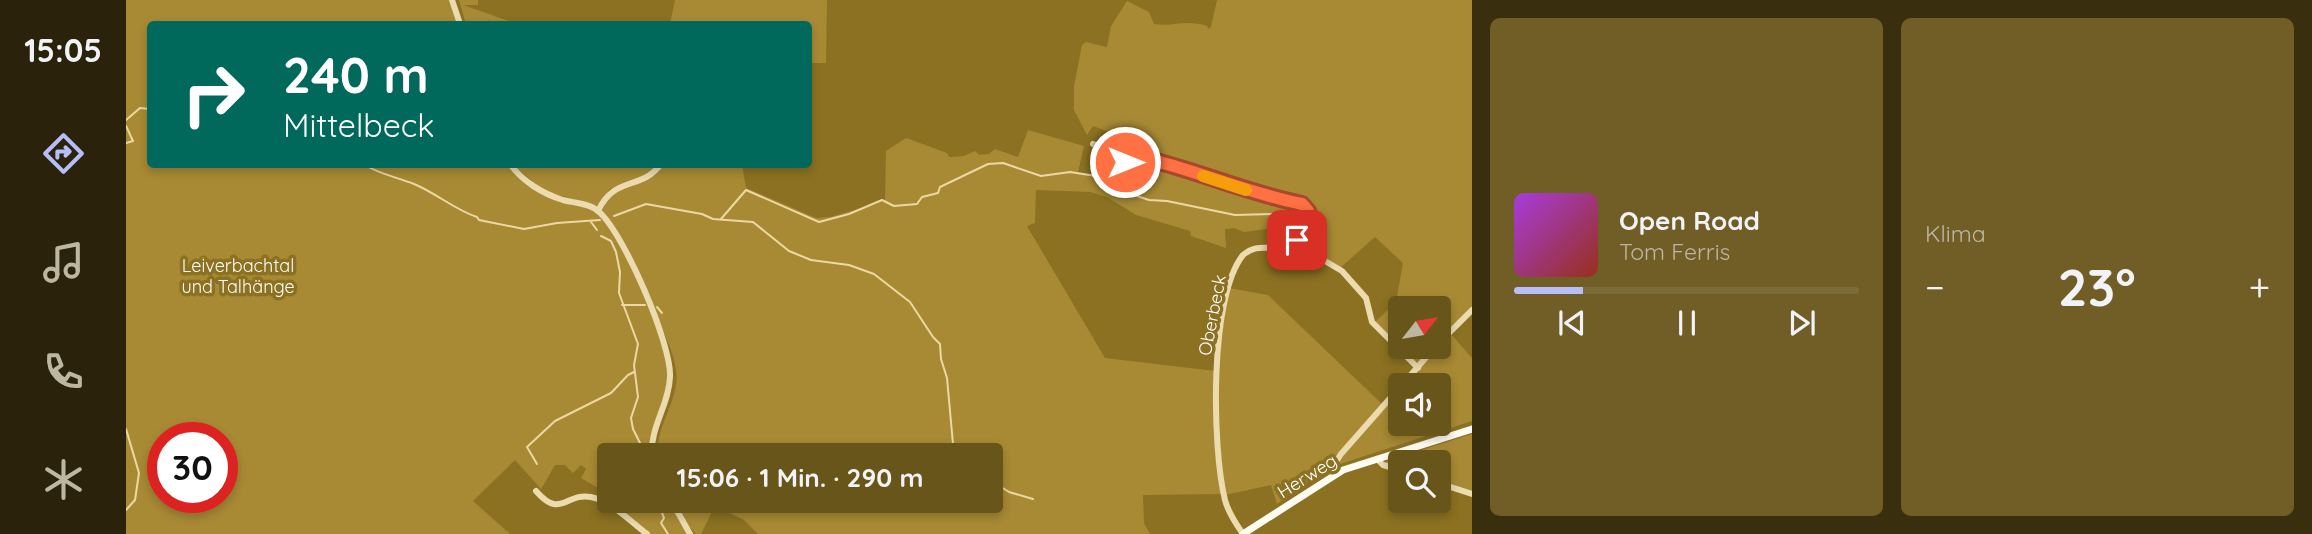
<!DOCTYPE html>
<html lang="de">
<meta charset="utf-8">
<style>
:root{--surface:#685519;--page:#705e26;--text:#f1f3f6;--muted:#bdb7a2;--line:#7b6b38;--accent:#b7bef7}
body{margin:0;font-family:Quicksand,sans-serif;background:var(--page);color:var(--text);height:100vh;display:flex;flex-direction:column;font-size:26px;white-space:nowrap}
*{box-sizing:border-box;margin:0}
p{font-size:23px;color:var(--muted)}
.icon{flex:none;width:38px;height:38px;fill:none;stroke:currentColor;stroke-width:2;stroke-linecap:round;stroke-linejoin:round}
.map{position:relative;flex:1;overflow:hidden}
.panel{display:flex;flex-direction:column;gap:18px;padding:18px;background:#392f0e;width:840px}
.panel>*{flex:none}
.guide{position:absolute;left:21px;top:21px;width:665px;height:147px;border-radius:7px;box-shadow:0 4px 10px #0003;background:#00695c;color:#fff;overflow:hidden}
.needle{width:46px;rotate:59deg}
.controls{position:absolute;left:1262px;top:296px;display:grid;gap:14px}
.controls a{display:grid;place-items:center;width:63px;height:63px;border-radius:7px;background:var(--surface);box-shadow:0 4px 10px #0003;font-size:35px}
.speed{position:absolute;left:21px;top:422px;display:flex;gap:14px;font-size:35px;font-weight:700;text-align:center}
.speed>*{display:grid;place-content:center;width:91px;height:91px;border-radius:50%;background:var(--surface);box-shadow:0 4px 10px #0003;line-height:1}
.speed .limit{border:10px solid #d22;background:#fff;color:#111}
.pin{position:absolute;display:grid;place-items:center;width:60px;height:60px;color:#fff;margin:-30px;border-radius:14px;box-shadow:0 4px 10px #0006}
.me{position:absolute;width:77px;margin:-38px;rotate:90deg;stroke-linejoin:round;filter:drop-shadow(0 0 5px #0008)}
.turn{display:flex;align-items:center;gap:24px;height:147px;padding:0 21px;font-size:32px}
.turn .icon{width:91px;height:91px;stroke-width:2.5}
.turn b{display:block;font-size:49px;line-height:60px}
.big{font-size:52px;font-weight:800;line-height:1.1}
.panel .widget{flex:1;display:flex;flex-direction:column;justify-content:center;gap:10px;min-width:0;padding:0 24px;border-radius:10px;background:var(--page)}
.song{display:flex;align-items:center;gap:21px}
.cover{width:84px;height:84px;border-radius:10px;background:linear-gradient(135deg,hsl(280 70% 55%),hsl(10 70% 35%))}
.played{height:7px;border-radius:4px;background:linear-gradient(90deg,var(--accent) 20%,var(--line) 20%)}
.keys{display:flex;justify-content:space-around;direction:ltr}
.heat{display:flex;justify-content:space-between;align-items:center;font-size:38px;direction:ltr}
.panel .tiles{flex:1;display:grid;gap:18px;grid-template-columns:repeat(2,1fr)}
.trip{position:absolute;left:471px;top:443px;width:406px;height:70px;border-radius:7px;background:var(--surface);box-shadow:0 4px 10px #0003;font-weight:800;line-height:70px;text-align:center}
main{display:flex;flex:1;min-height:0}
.menu{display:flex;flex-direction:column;width:126px;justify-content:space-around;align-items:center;background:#2a220a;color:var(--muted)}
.menu .icon{width:49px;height:49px}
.menu .current{color:var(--accent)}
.menu b{font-size:32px;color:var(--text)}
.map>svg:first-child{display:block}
.green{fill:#a88a35;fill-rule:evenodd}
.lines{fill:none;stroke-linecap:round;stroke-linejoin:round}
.stream{stroke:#ecd8a2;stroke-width:2}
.minor{stroke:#ebdbae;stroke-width:6}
.major{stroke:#fefcf3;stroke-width:7}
.route-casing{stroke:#a6492c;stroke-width:18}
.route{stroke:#ff7043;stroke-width:12}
.slow{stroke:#f59e0b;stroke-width:12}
.labels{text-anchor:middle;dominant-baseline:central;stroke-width:7;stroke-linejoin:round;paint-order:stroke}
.park-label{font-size:18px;fill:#fdfbf4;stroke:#8b7121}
.street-label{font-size:18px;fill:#fff;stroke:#8b7121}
</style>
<main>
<nav class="menu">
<b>15:05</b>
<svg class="icon current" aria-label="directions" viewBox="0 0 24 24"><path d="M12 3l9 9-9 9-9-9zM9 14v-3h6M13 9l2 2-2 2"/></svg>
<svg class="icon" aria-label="music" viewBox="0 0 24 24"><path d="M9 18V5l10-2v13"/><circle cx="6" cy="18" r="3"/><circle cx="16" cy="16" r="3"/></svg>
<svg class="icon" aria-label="phone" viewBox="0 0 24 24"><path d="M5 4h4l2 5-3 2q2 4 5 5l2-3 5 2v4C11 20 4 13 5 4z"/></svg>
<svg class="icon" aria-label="climate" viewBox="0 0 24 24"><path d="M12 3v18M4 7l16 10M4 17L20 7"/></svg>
</nav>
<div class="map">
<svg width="1346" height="534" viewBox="0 0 1346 534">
<rect width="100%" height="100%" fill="#8b7121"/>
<!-- green -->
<g class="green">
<path d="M0 0H323L331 24H24V164L381 165C407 200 444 194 474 215L486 191 519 180 537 165H616L620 188 690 218 704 217 750 204 754 200 759 202 760 151 780 138 821 153 823 157 838 156 849 151 853 155 863 154 869 149 892 157 902 130 958 146 952 172 977 178 994 188 1000 172 1027 180 1029 163 1128 196 1152 199 1022 159 1025 148 967 126 961 135 948 110V86L956 45 960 42 981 47 985 26 1001 1 1023 12 1028 24C1048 27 1060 19 1081 26L1082 29 1085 27 1091 0H1346V309L1313 341 1312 308H1274V346L1308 347 1291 365 1248 323 1270 302 1277 263 1249 237 1214 268 1169 241 1152 248 1147 228 1118 232 1108 228 1099 229 1100 248 1065 236 1064 231 1010 215 981 197 964 192 910 190 909 223 901 226 979 358 1089 371 1097 494 1017 495 1018 523 1024 534H632L618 520 589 506 575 534H570L559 522 549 501 864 500V455H532C530 429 546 410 550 385 553 367 544 347 537 331 540 350 545 372 540 391 534 413 523 431 524 455H483V500L543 501 561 534H522L477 500 479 492 455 478 460 469 455 465 447 473 439 465H429L415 489 389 460 347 501 384 534H0ZM37 438H96V497H37Z"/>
<polygon points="333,0 352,0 352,5 337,5 391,24 340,24"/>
<polygon points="549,0 701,0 700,63 683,63 682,24 544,24"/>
<polygon points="387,165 534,165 517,177 484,189 471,206 418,191"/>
<polygon points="1103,288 1142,295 1256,404 1203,467 1151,504 1145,485 1099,495 1093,442 1090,371"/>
<polygon points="1324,333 1346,358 1346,421 1211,465 1224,445 1274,389 1274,424 1312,424 1312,385 1277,385"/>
<polygon points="1346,434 1346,493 1313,482 1312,462 1274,462 1274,469 1258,462"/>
</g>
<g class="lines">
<!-- stream -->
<g class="stream">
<polyline points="0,120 14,108 24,109"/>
<polyline points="0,126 7,141 0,143"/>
<path d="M237 164C253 174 270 177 288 184 310 193 329 210 351 217L353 220 398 229 431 223 474 220"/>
<polyline points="488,216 520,204 576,214 587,219 627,222 663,251 685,260 723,265 748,274 784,302 807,337 814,344 815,359 821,378 828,455"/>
<polyline points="595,219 620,190 693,222 723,214 756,200 768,206 791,204 796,197 812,193 814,187 862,164 877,163 915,176 944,172 970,176 985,181 996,191 1023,200 1041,201 1109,215 1146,214"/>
<polyline points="465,222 471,230"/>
<polyline points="475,236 485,241 490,252 494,272 493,293 512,344 508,365 512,397 505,418 507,429 520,455"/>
<polyline points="496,305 519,305"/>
<polyline points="531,307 536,313"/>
<polyline points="0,429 13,473 9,500 0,510"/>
<polyline points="411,464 401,447 429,421 485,393 502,375 508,372"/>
<polyline points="864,480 883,492 907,499"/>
<polyline points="531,500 538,518 535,523 542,534"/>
</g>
<!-- minor -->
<g class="minor">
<polyline points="326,0 334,24"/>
<polyline points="967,144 1008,165 1025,160 1115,189 1176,204 1182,210 1171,240"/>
<path d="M384 164C396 181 417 194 437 200 448 203 463 203 472 211 497 231 546 345 544 377 543 405 524 427 526 455"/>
<path d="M472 211C489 175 515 191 535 164"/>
<polyline points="1312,344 1346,310"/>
<polyline points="1276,385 1310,346"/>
<polyline points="1251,459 1257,465 1274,470"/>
<polyline points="1208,474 1208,465 1215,454 1274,387"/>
<polyline points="1312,483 1346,494"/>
<path d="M410 491C435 520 440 492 465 497 485 501 505 522 521 534"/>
<polyline points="545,500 564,534"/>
<path d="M1117 534C1110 524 1102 512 1099 500 1086 448 1083 297 1117 255 1136 239 1148 257 1171 240L1182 251 1216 271 1240 298 1246 322 1292 368"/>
</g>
<!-- major -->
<polyline class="major" points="1117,534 1217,470 1346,429"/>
</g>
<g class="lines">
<!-- route casing -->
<g class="route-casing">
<path id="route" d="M999 162C1011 166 1019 159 1030 161 1079 174 1126 194 1176 204L1182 211 1171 240"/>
</g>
<!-- route -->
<use href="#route" class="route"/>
<!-- slow -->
<polyline class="slow" points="1077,176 1120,190"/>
</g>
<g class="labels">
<!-- park labels -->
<g class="park-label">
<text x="112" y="265">Leiverbachtal<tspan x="112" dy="21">und Talhänge</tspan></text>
</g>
<!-- street labels -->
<g class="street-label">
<text transform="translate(1086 315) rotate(-79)">Oberbeck</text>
<text transform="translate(1181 476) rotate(-32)">Herweg</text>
</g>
</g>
</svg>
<div class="controls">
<a><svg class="needle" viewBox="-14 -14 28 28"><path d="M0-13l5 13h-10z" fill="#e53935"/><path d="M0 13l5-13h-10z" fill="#bdb7a2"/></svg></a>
<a><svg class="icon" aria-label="sound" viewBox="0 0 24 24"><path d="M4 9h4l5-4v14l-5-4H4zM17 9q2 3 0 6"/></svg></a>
<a><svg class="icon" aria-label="search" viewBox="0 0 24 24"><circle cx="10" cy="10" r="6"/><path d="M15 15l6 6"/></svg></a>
</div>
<div class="speed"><div class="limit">30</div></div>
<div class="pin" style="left:1171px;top:240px;background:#d93025"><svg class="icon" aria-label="arrive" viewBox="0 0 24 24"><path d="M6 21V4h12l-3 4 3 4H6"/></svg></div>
<svg class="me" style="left:999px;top:162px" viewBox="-20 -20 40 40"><circle r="17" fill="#ff7043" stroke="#fff" stroke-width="3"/><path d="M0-11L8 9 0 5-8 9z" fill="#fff"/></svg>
<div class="trip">15:06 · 1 Min. · 290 m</div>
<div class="guide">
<div class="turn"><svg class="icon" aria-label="right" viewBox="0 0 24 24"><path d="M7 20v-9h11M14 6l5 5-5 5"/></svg><div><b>240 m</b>Mittelbeck</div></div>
</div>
</div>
<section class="panel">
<div class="tiles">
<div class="widget">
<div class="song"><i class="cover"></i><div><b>Open Road</b><p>Tom Ferris</p></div></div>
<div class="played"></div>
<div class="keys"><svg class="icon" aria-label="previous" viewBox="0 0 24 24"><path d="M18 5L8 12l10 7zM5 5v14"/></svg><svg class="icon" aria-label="pause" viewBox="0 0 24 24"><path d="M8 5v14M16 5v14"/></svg><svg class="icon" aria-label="next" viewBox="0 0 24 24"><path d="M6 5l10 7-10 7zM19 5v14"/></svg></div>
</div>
<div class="widget"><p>Klima</p>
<div class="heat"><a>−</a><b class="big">23°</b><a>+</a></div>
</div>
</div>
</section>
</main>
